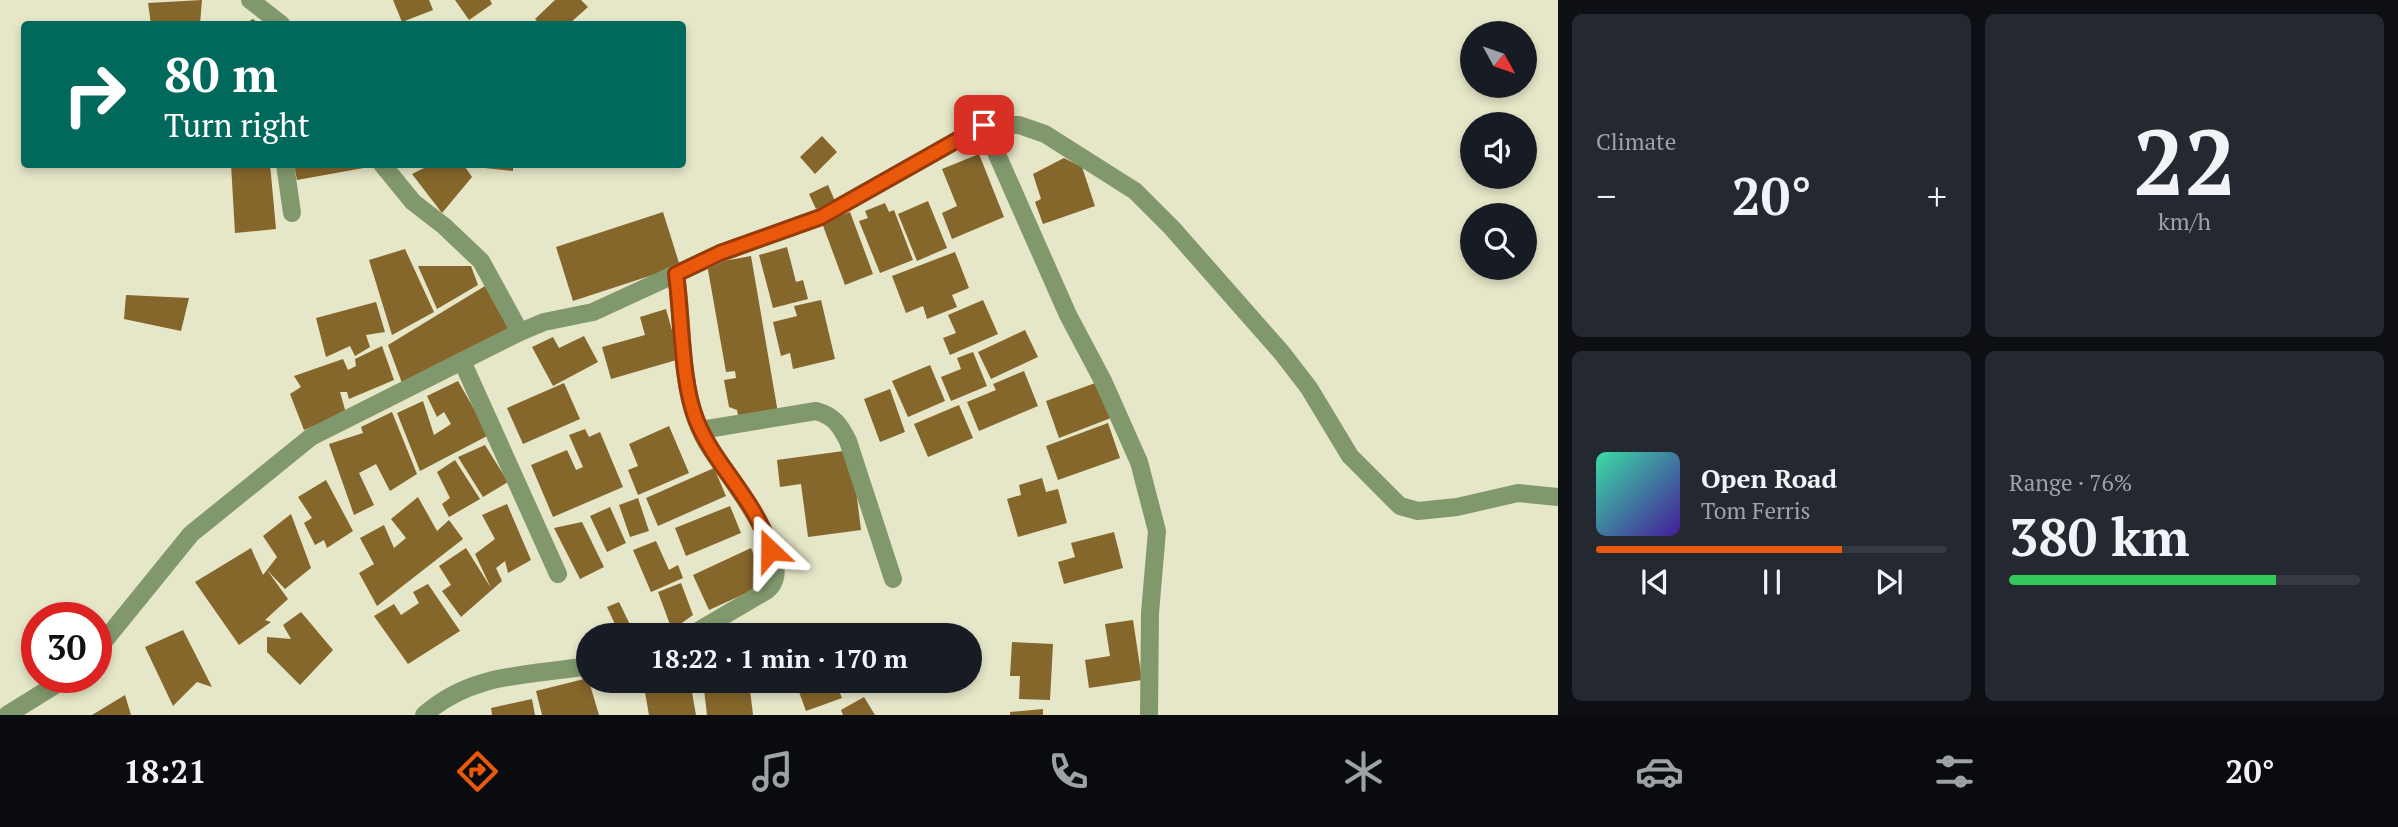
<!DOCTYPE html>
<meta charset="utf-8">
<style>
:root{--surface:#171b24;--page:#242831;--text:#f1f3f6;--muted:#9ea1a6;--line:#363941;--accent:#ea580c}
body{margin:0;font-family:"PT Serif",serif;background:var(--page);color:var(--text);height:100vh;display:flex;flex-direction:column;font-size:26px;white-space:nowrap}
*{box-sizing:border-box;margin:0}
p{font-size:23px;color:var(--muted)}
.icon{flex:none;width:38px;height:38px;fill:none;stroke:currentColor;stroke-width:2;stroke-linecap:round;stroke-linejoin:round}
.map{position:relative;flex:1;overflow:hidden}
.sheet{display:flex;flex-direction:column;gap:14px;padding:14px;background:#0d0f14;width:840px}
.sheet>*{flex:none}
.top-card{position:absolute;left:21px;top:21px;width:665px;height:147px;border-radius:7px;box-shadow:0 4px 10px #0003;background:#00695c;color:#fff;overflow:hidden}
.needle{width:46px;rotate:130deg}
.fabs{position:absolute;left:1460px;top:21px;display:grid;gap:14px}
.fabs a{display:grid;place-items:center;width:77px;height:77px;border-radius:50%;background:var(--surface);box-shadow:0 4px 10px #0003;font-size:35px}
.speed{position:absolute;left:21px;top:602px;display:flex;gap:14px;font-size:35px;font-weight:700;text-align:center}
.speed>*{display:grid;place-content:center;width:91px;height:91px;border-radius:50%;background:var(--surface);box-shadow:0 4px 10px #0003;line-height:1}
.speed .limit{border:10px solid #d22;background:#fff;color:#111}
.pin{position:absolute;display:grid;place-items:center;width:60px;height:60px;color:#fff;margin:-30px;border-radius:14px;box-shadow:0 4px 10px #0006}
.me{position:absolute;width:77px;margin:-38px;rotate:337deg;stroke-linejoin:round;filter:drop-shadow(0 0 5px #0008)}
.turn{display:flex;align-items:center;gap:24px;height:147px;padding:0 28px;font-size:32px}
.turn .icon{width:91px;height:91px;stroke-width:2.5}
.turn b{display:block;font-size:49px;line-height:60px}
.big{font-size:52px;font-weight:700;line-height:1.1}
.sheet .card{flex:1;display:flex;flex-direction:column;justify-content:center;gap:10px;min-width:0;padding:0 24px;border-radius:10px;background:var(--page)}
.sheet .dial{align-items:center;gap:0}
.dial b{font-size:91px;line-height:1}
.song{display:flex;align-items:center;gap:21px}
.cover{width:84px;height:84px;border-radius:10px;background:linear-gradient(135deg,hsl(160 70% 55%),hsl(260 70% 35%))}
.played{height:7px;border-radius:4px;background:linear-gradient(90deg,var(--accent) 70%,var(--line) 70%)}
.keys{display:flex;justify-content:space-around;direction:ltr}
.heat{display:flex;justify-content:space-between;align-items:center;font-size:38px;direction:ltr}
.charge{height:10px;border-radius:5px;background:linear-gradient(90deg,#34c759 76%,var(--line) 0)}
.sheet .tiles{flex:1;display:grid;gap:14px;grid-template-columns:repeat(2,1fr)}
.trip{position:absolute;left:576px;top:623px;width:406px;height:70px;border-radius:35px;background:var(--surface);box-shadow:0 4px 10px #0003;font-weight:700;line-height:70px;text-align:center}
.dock{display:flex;height:112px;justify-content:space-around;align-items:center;background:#090b0e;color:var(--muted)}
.dock .icon{width:49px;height:49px}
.dock .current{color:var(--accent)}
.dock b{font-size:32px;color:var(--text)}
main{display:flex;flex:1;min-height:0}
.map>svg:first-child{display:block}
.building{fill:#85662b}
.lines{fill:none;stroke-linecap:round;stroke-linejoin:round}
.minor{stroke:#81986d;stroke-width:18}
.route-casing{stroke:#983908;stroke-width:18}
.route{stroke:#ea580c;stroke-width:12}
</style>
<main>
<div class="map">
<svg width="1558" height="715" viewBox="0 0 1558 715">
<rect width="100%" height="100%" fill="#e6e6c8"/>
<!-- building -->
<g class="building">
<polygon points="202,0 200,24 151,24 148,3"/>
<polygon points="393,0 429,0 433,10 402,22"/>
<polygon points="455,0 490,0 492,4 469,20"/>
<polygon points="555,0 581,0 588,7 569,24 540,24 535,19"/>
<polygon points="253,19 259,24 244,24"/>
<polygon points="822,136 837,152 815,174 800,157"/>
<polygon points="979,154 1004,217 952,239 942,213 957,206 942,169"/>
<polygon points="1064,158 1082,167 1095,206 1043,224 1035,202 1041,199 1033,174"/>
<polygon points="231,164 270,164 276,229 235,233"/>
<polygon points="294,164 368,164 369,167 297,180"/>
<polygon points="432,164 463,164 472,177 442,213 412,174"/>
<polygon points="466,164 513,164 513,171 466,166"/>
<polygon points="828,185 835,201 816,209 809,194"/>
<polygon points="928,201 947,248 917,261 898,214"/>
<polygon points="885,203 889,212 894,210 913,260 880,273 859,221 868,218 865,211"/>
<polygon points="663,212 680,266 573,301 556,247"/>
<polygon points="850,212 873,274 845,285 822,223"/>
<polygon points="787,247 796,282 803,280 808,299 773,308 759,255"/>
<polygon points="405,249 434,312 392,335 369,260"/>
<polygon points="955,252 969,288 952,295 957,307 927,319 923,306 906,313 892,276"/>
<polygon points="751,256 778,413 739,420 737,410 729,407 724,380 736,378 735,371 726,372 707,264"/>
<polygon points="418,266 471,266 478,285 437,309"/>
<polygon points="485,286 509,329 402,383 388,345"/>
<polygon points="126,295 189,298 181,331 124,319"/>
<polygon points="821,300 835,359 793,369 790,353 781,356 773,322 797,316 794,306"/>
<polygon points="983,300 998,334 950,355 943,338 956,333 948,315"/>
<polygon points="376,302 385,332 366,335 370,347 355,356 350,346 326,357 316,318"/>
<polygon points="666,309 680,359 611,379 602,347 645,335 640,317"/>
<polygon points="1025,330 1038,357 991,379 978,352"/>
<polygon points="584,336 598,362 553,386 532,347 553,337 559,348"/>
<polygon points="382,346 394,380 349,399 347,392 340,392 346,413 304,430 290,394 301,387 294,376 343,359 348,370 356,366 355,359"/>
<polygon points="973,352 987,386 951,401 941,377 961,369 957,358"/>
<polygon points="930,365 945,401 908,417 892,381"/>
<polygon points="1024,371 1038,406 979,431 967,402 996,390 993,384"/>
<polygon points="458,381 489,435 420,471 397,413 423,401 434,435 451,424 444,412 437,417 427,396"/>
<polygon points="1098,382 1111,418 1059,438 1046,401"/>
<polygon points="564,383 580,419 523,444 507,408"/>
<polygon points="890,389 905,432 880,442 864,399"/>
<polygon points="959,405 973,438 928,457 914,424"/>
<polygon points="392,412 417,474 390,491 376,464 359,473 374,505 354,515 329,444 363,433 361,427"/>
<polygon points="1108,423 1120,458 1058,480 1046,446"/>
<polygon points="669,426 689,473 638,495 628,470 638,466 629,444"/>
<polygon points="585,429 589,437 600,432 623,487 553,517 531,465 567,450 576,470 583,467 569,435"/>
<polygon points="485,445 508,482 483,497 458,457"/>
<polygon points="851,450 861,530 808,537 801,484 780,487 777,460"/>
<polygon points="455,460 480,499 449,517 442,504 450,498 437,472"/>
<polygon points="714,468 726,496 658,526 646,498"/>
<polygon points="1042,478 1046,492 1058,489 1067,523 1018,537 1007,499 1021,495 1019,485"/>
<polygon points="326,480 353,531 327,548 324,540 315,545 304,523 312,518 298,497"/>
<polygon points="418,497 437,531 449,520 463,539 377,606 359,573 374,564 360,538 384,525 394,548 406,538 391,519"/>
<polygon points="638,498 649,531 630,537 619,505"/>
<polygon points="507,504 531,560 508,573 505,561 496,568 502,581 461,617 442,591 451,585 439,566 466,548 491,588 475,554 495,539 482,515"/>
<polygon points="730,506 741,533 686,556 675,528"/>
<polygon points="610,507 626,543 607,552 590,516"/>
<polygon points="291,514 311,568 285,589 267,570 288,599 265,620 271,622 239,645 195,582 251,548 263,575 277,557 263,536"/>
<polygon points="582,522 604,567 580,579 554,528"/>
<polygon points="1114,532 1123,568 1064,584 1058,562 1075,557 1071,543"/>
<polygon points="656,541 669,570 678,565 683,578 651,592 633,550"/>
<polygon points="751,548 766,584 709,610 693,575"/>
<polygon points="681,583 693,615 672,630 658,592"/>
<polygon points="428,584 460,631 408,664 374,616 394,604 401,615 419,603 413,592"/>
<polygon points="619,602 635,635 620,635 607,607"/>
<polygon points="301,612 333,650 300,685 267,652 267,637 291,639 283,625"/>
<polygon points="1133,620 1142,680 1089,688 1085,660 1110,656 1105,624"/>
<polygon points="183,630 212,687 197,682 173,706 145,647"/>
<polygon points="1012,642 1053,644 1050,700 1019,699 1020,676 1010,676"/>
<polygon points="588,678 599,715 542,715 536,691"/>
<polygon points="643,681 690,681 696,715 649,715"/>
<polygon points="703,681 749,681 753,715 707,715"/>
<polygon points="795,681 835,681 842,698 806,711"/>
<polygon points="125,695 131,715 92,715"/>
<polygon points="864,697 875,715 843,715 841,710"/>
<polygon points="532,699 535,715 492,715 491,708"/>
<polygon points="1043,709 1043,715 1010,715 1010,712"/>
</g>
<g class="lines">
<!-- minor -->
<g class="minor">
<polyline points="250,0 281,24"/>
<polyline points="984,125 1068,315 1103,381 1139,462 1157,531 1150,613 1149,715"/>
<polyline points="285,164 292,213"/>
<polyline points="382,164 413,202 444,226 481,261 520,332 544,322 593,312 721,253 821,217 984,125 1019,125 1045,134 1135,191 1172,228 1282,353 1309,388 1350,456 1400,506 1418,511 1457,507 1518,493 1558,497"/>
<path d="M676 274C683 320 680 373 695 417 699 428 705 441 712 451 727 475 802 566 766 591L691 635"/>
<polyline points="462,361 558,574"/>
<path d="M701 430 816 411C834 416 840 425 848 441L893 579"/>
<polyline points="96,651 191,534 311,437 520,332"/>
<polyline points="7,715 68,677"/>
<path d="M424 715C472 672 528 676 588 666"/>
</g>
</g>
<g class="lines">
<!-- route casing -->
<g class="route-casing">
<path id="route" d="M770 550C757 500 714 466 696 419 681 381 682 317 676 274L720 253 821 217 984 125"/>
</g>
<!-- route -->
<use href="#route" class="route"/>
</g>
</svg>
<div class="fabs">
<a><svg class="needle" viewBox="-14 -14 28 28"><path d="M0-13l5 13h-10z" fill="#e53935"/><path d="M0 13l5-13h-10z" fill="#9ea1a6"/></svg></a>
<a><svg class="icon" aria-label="sound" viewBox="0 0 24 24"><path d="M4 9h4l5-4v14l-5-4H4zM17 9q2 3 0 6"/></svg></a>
<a><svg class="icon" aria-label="search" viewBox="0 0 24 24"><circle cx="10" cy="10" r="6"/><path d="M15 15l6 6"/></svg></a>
</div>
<div class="speed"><div class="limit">30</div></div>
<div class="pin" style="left:984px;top:125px;background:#d93025"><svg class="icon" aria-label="arrive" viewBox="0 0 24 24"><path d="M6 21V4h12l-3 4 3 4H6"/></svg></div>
<svg class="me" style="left:770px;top:550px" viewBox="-20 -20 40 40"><path d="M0-17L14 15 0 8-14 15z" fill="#ea580c" stroke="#fff" stroke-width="4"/></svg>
<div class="trip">18:22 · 1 min · 170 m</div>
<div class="top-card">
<div class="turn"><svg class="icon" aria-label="right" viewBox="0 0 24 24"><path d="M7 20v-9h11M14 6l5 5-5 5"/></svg><div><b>80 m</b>Turn right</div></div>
</div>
</div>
<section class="sheet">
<div class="tiles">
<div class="card"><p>Climate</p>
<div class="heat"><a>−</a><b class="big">20°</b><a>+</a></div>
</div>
<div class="card dial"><b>22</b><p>km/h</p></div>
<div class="card">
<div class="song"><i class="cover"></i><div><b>Open Road</b><p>Tom Ferris</p></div></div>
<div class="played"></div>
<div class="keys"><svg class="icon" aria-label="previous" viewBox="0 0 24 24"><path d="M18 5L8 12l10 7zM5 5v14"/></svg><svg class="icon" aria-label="pause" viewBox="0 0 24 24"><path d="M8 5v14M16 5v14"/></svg><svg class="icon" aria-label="next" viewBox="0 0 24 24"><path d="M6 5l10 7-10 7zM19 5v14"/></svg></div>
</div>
<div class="card"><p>Range · 76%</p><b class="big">380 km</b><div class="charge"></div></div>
</div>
</section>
</main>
<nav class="dock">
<b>18:21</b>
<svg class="icon current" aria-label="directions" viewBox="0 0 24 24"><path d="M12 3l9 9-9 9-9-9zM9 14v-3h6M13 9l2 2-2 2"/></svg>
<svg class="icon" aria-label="music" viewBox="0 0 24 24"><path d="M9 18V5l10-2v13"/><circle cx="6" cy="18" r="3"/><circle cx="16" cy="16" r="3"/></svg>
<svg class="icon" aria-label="phone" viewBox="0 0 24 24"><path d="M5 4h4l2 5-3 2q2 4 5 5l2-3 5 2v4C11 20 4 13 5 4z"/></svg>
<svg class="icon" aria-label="climate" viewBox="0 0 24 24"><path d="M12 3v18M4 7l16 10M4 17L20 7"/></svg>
<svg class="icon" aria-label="car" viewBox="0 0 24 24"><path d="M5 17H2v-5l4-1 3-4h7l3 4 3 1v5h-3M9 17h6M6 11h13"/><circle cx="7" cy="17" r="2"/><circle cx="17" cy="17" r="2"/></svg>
<svg class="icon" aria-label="filters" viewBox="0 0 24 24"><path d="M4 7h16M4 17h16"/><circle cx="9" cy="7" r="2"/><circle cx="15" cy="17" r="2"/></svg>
<b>20°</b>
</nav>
